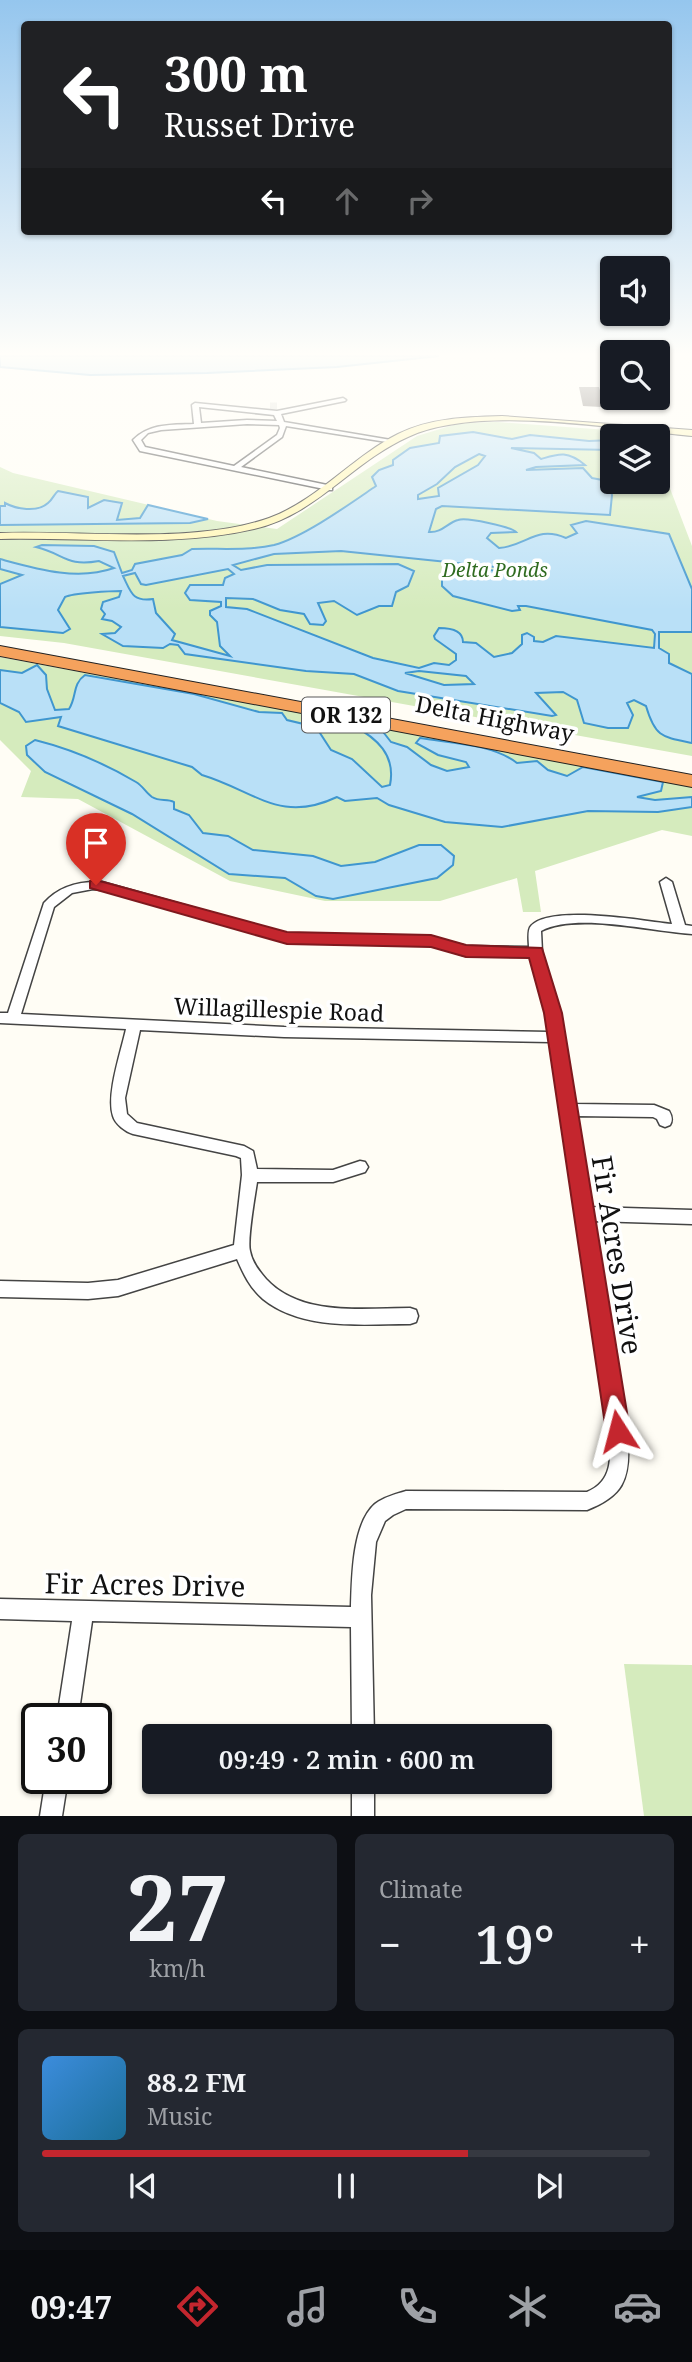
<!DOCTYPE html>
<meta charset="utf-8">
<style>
:root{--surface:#171b24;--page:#242831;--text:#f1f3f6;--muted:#9ea1a6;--line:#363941;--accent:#c4262e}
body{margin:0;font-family:"Noto Serif",serif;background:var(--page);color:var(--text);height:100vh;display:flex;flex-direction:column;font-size:26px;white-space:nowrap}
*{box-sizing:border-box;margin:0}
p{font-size:23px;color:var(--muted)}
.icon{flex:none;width:38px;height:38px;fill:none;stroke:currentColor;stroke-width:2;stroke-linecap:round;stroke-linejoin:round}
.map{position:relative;height:1816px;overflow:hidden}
.panel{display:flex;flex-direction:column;gap:18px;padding:18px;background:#0d0f14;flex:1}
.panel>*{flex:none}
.banner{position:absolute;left:21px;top:21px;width:651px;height:214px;border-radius:7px;box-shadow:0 2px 5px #0004;background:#202124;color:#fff;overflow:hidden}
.buttons{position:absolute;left:600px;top:256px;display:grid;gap:14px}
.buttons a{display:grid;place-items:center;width:70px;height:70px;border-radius:7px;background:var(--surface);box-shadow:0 2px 5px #0004;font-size:35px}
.speed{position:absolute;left:21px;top:1703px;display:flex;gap:14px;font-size:35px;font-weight:700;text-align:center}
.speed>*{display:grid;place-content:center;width:91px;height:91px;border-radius:50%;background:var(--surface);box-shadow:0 2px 5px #0004;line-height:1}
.speed .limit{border:4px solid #111;border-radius:10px;background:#fff;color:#111}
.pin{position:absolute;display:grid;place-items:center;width:60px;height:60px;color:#fff;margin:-72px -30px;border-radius:50% 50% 50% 0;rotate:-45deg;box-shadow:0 0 7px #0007}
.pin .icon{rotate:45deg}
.me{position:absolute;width:77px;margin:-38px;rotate:351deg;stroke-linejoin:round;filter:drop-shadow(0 0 5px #0008)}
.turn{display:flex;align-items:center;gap:24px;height:147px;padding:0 28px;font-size:32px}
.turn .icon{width:91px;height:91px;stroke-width:2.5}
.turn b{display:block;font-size:49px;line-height:60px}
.lanes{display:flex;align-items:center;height:66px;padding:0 28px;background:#0003;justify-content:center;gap:35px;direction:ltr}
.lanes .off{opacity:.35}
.big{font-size:52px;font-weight:600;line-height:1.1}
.panel .tile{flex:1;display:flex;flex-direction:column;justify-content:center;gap:10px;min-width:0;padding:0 24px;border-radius:10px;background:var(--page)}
.panel .dial{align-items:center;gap:0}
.dial b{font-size:91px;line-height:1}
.song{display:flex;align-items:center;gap:21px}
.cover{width:84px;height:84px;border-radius:10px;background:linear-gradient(135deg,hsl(210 70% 55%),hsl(200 70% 35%))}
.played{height:7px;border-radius:4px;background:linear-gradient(90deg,var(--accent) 70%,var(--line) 70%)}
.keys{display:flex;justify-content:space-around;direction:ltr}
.heat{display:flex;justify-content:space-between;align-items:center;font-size:38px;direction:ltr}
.panel .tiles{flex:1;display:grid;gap:18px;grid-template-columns:1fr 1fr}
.tile:last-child{grid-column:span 2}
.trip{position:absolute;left:142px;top:1724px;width:410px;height:70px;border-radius:7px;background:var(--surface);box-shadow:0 2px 5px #0004;font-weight:600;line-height:70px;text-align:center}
.tabs{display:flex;height:112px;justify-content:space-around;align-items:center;background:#090b0e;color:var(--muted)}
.tabs .icon{width:49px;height:49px}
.tabs .on{color:var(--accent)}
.tabs b{font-size:32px;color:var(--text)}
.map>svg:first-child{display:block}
.green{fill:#d5ebbd}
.water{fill:#b9e0f7;stroke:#3f96cf;stroke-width:2;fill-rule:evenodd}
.building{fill:#5a524d}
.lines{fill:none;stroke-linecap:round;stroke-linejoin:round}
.street-tunnel{stroke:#dbdad3;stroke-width:7;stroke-dasharray:7 3.5;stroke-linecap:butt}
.street-casing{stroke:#444;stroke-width:3}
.secondary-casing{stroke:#333;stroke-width:2}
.highway-casing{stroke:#222;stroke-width:2}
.street{fill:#fff;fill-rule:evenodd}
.secondary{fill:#fff6b0;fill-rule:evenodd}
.highway{fill:#f5a25d;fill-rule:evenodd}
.route{fill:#c4262e;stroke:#7f191e;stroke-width:2}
.labels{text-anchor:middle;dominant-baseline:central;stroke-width:7;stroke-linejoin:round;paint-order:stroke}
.far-park-label{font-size:19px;font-style:italic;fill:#2f6b1f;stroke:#fff}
.shield{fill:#fff;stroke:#585858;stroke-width:2}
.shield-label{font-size:21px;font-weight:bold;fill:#111}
.street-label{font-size:23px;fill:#111;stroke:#fff}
.near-street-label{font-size:28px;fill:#111;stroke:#fff}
</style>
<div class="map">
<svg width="692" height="1816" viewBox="0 0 692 1816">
<rect width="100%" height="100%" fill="#fffdf5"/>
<!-- green -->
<g class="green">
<polygon points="497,422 649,433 650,436 612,436 612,481 658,481 658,457 692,546 692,756 64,643 0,636 0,467 13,473 217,521 277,529 417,436 460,423"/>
<polygon points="0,657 692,786 692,836 662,830 535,871 541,912 523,912 517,878 440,901 325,901 230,881 78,799 21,797 31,771 0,740"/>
<polygon points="624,1664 692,1665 692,1816 644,1816"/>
</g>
<!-- water -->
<g class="water">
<polygon points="0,356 439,356 337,367 207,373 90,375 0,367"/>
<path d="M473 432 512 439 530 435 589 441 612 440V450L511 448 534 453 541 459C558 454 567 450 585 465L536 467 526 470 583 468 592 478 608 481 612 495 610 515 442 506 436 509 429 532C442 533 447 523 458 520 467 517 511 527 516 532L491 533 487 538 499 548C527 546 536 525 566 538L577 533 571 525 586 521 669 534 692 589V632H659V648L669 654V663L692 674V743C662 737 655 737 646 706L634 700 627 703 633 715 628 728H608L584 723 577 700 563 692 536 693 556 715 552 716 398 691 354 674 306 671 185 654 178 645 170 644 163 648 123 646 102 634 115 633 121 627 112 621 102 619 105 614 101 609 103 602 119 597 121 591C112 591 73 593 65 597L58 610 70 629 63 633 0 627V584L22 575 0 569V559C37 569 77 581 114 568L99 561C66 567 65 554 36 547L42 545 94 546 114 552 122 573 132 570 135 564 182 555 192 549C218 548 249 551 274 545 304 537 351 503 376 486L372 477 379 470 393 465V460L410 448 439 443 440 436ZM479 454 485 456 478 465 438 488 439 496 418 499V495L437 484 455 467ZM341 551 525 570 527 572 447 568 442 574V586L453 596 512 611 520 610 518 606H526L652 630 655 634 654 648 556 636 543 642 534 641V637L527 633 522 635V644L512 653 494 657 476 643 463 642C463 630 449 628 439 628L434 636 435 639 456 654V660L449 665 434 663 419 668 373 658 247 609 226 607V598L253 599 280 610 304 614 310 624 323 625 326 621 318 603 334 601 357 615 379 606H392L396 592 408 586 414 571 398 564 267 565 241 570 233 565 274 554ZM228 569 234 574 225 578 223 585H190L185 593 190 600 221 602V606L210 611V615L217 622 220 646 230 656 172 640 175 634 156 613 153 599C132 602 131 592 123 576L135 573 141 584 146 585ZM419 671 466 676 474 684 444 685 405 673Z"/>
<path d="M58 491 88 497V508L104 500 122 503 117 520 140 518 148 505 208 519 190 523 0 525V506H5V503C16 509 37 513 48 503 53 499 54 494 58 491Z"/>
<path d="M37 665 46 675 47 689 55 710 69 709C77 697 72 684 85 675L194 694 259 712 282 713 287 720 316 727 331 750 352 759 382 787 390 785C396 755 377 738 352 725L380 728 391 742 407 747 431 765 447 771 469 767 466 762 438 755 416 743 420 738C450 743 493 744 517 763L537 761 548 770 567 776 583 767 663 782 661 791 637 797 655 800 692 797V807L658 812 588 811 502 827 445 822 389 805 377 798 345 801 337 797C280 824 255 791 202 775L192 767 58 726 61 717 26 722 19 712 0 703V670L22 673Z"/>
<path d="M35 740C71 749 104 763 136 782 143 786 146 793 152 797 160 802 167 798 174 802V809L189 815 203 833 228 836 253 850 313 856 341 866 375 862 419 845H441L454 856 453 865 437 878 333 899 316 896 285 878 229 874 132 814 45 772 27 755 26 746Z"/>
</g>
<!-- building -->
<polygon class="building" points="579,387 599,387 603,400 601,400 601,407 583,406"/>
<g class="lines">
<!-- street-tunnel -->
<polyline class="street-tunnel" points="270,406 280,406"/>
<!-- street casing -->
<g class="street-casing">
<g id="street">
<path d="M343 398 346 400 345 401 281 414 284 422 391 440 393 441V443L286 426 282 437 241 467 332 486V490H329L140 451 133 440C150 423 172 425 194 424L192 405 195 403 277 411ZM199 407 274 415 277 421 247 420 201 423ZM247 424 279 425 280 428 277 435 234 466 145 447 141 440 148 433 161 430Z"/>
<path d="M666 878 672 882 685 925 692 926V934C652 932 577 912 541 931L542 952 560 1013 574 1104 654 1105 669 1111C672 1116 673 1120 670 1125L665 1127 660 1125 657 1119 653 1117 576 1116 591 1207 692 1210V1224L593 1221 628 1442C630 1481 622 1496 587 1510L406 1509 393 1515 385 1521 376 1542 371 1595 374 1736H352L351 1627 92 1621 78 1718H57L72 1621 0 1619V1599L351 1607C352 1578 352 1524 375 1504 384 1497 396 1494 406 1491L587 1492C614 1481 611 1455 609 1431L551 1042 284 1037 140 1030 125 1098 127 1114 137 1123 244 1146 253 1151 257 1169 333 1170 360 1161 365 1162 368 1167 365 1172 333 1182H257C255 1196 247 1240 250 1251 252 1262 259 1271 266 1279 301 1317 363 1308 410 1308L416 1310 418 1316 416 1322 410 1324C363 1324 303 1331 263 1299 250 1288 243 1273 237 1259L118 1296 88 1299 0 1297V1281L88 1283 118 1280 234 1245 242 1175 241 1158 236 1156 133 1134C126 1132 115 1124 113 1116 106 1095 121 1052 126 1029L0 1023V1013H8L44 903C59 886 79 881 102 882L287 934 431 937 466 946 529 947C529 942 527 930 531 926 550 904 644 921 672 924L660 882ZM93 889 111 891 287 942 431 945 466 956H531L546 1013 549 1032 284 1027 21 1014 54 907 72 893Z"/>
<polygon points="46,1778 68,1778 62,1816 40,1816"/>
<rect x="352" y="1782" width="22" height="34"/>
</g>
</g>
<!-- secondary casing -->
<g class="secondary-casing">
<path id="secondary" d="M502 416 692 430V436C613 429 480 404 408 437 352 462 316 515 254 529 172 548 84 537 0 539V533C83 530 192 545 269 518 318 500 352 457 398 434 429 418 467 417 502 416Z"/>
</g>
<!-- highway casing -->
<g class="highway-casing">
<polygon id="highway" points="0,646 692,775 692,787 0,656"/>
</g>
<!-- street -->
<use href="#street" class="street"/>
<!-- secondary -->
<use href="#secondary" class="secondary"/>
<!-- highway -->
<use href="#highway" class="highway"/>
</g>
<!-- sky -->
<linearGradient id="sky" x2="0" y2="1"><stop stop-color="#95c6ee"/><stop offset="0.58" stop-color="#fffefa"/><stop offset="1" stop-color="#fffefa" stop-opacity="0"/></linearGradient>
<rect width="692" height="610" fill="url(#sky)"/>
<!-- route -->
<polygon class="route" points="96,880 287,932 431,935 466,945 542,948 562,1013 630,1431 626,1439 618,1443 610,1439 606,1431 544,1013 529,958 466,957 431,947 287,944 90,888 90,881"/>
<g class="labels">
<!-- far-park labels -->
<g class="far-park-label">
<text x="495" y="570">Delta Ponds</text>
</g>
<!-- shield labels -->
<rect class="shield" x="302" y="697.5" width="88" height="35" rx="5"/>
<g class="shield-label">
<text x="346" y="715">OR 132</text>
</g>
<!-- street labels -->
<g class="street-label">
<text transform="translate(495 718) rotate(11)">Delta Highway</text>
<text transform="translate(279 1009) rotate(2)">Willagillespie Road</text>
</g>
<!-- near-street labels -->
<g class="near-street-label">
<text transform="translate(618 1255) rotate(81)">Fir Acres Drive</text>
<text transform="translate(145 1584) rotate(1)">Fir Acres Drive</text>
</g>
</g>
</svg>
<div class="buttons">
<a><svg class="icon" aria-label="sound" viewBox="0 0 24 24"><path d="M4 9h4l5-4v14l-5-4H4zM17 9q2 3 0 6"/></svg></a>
<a><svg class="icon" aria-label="search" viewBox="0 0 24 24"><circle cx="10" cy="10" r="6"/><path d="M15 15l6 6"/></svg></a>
<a><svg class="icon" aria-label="layers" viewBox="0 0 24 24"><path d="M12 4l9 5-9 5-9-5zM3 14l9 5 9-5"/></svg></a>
</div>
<div class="speed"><div class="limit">30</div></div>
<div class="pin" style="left:96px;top:885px;background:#d93025"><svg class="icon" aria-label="arrive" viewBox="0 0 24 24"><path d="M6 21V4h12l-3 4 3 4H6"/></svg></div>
<svg class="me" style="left:618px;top:1431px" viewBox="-20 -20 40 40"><path d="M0-17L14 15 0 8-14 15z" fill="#c4262e" stroke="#fff" stroke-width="4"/></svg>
<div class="trip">09:49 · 2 min · 600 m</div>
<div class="banner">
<div class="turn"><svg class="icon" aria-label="left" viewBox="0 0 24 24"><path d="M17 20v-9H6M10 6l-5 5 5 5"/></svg><div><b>300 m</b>Russet Drive</div></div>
<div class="lanes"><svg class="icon" aria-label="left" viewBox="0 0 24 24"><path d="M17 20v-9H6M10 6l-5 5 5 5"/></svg><svg class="icon off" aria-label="ahead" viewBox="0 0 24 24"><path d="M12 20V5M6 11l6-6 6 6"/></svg><svg class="icon off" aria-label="right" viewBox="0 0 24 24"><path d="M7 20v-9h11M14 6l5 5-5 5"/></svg></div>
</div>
</div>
<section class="panel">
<div class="tiles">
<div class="tile dial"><b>27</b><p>km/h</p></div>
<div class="tile"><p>Climate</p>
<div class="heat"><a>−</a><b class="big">19°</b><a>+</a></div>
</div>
<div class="tile">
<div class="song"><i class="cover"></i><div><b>88.2 FM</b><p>Music</p></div></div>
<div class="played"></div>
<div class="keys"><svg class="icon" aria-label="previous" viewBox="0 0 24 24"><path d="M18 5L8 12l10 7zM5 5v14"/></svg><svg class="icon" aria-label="pause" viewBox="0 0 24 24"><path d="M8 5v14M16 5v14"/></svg><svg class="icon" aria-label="next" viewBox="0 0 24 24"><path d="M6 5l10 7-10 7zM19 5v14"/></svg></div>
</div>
</div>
</section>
<nav class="tabs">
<b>09:47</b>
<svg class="icon on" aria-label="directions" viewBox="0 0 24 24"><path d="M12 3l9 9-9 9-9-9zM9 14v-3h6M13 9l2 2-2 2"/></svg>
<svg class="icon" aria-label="music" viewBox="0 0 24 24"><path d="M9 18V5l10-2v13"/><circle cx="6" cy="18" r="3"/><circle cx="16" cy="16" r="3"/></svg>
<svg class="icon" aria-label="phone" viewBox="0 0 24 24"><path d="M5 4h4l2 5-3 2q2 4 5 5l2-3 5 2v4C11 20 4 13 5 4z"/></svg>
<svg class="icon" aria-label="climate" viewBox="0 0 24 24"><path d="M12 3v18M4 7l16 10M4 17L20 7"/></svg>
<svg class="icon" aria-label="car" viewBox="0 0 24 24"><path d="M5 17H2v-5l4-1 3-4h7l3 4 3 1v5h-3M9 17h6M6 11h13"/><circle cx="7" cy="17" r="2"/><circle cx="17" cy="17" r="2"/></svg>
</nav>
